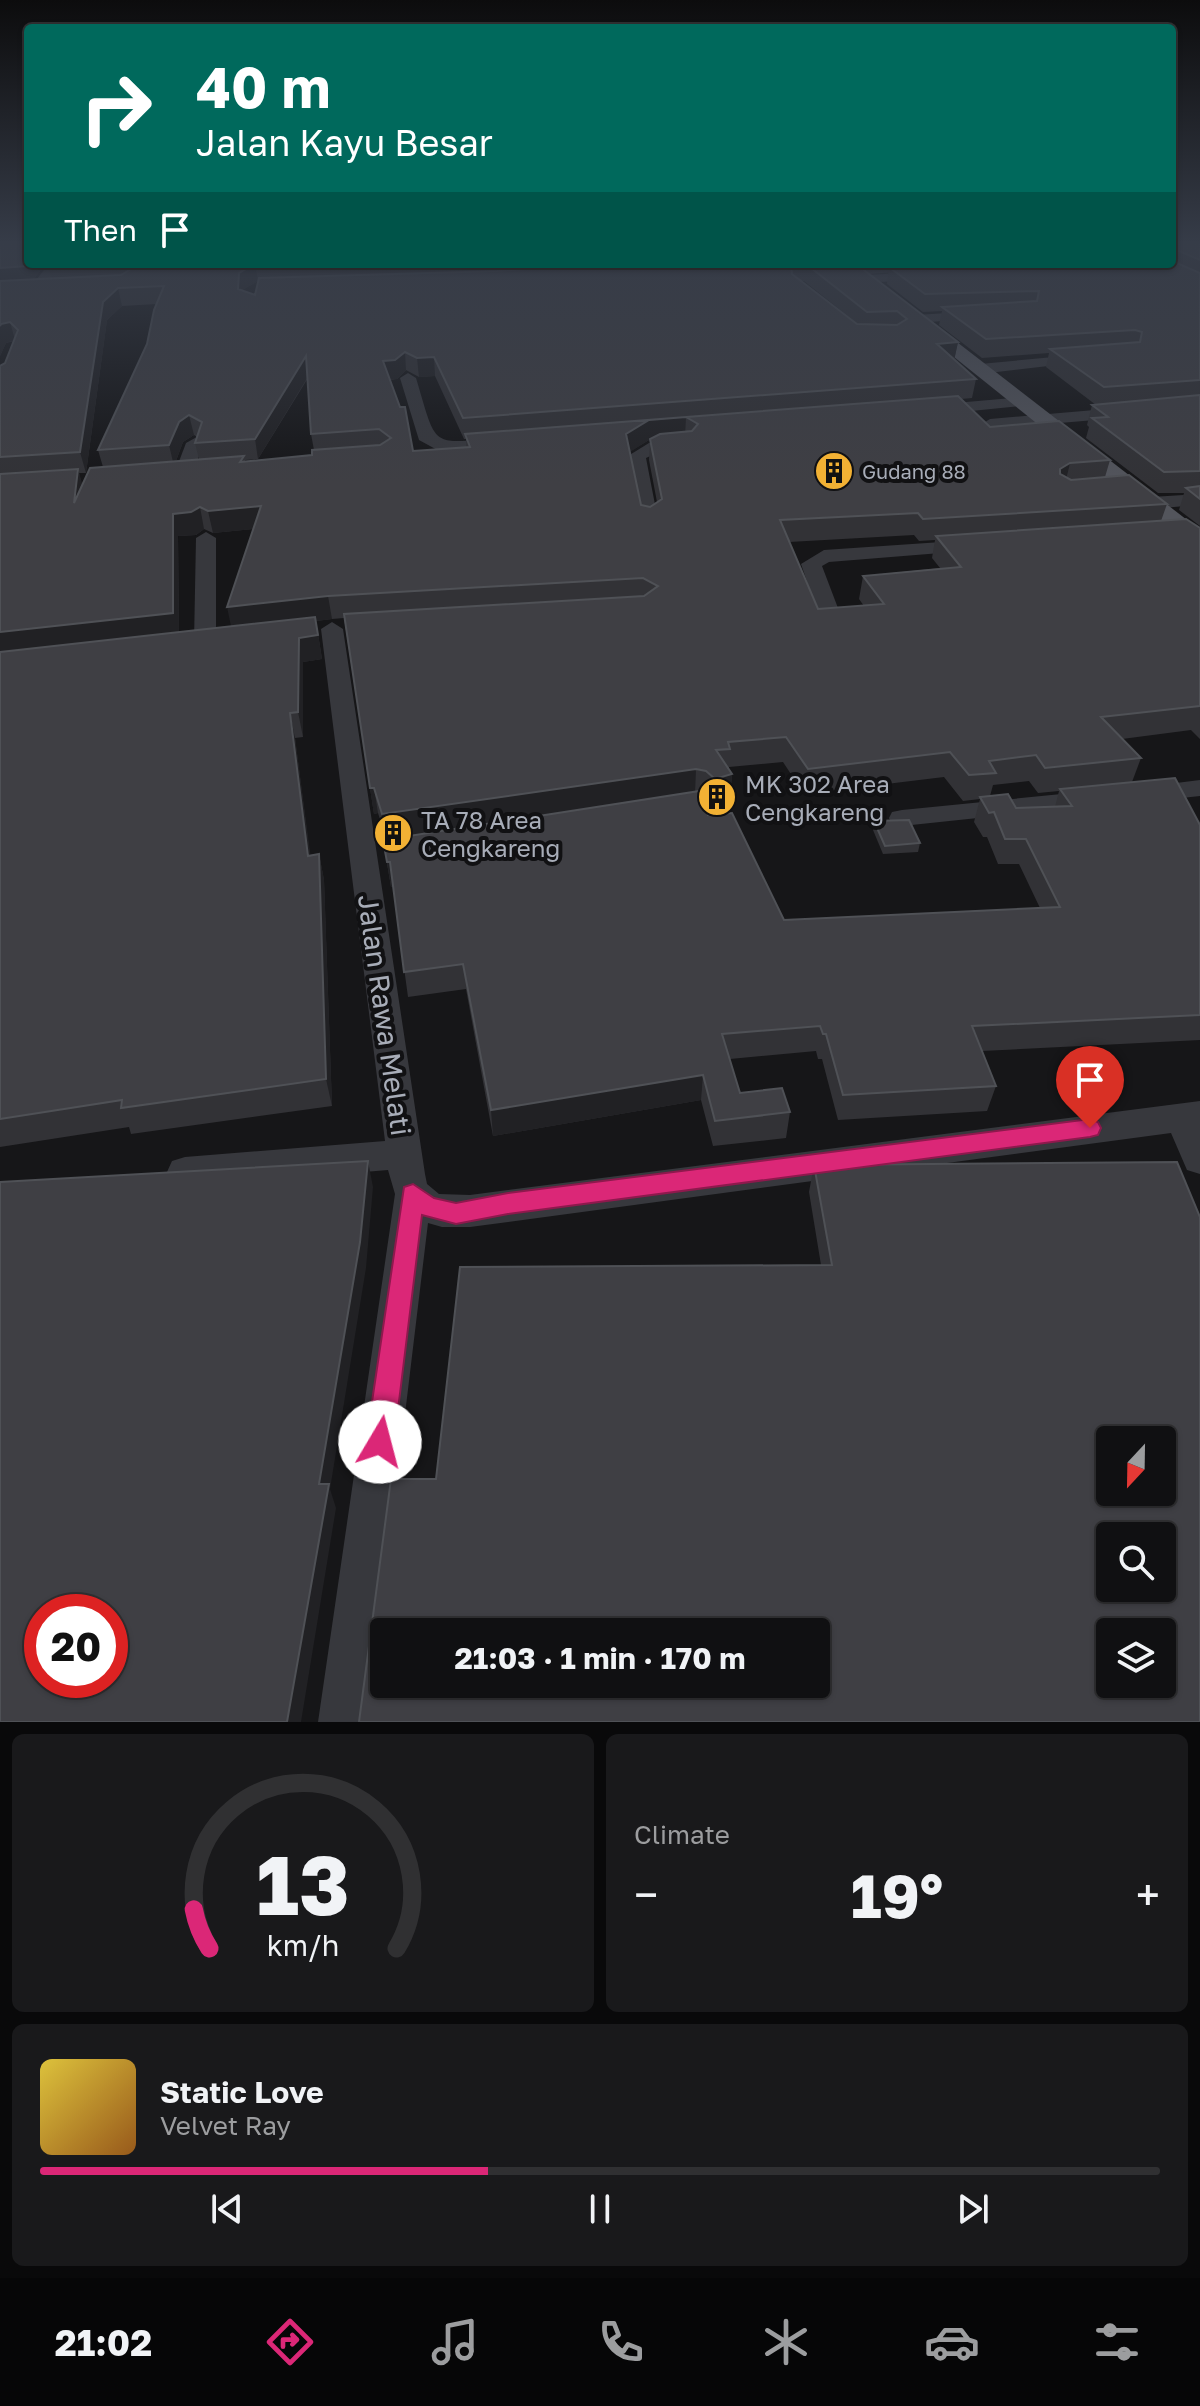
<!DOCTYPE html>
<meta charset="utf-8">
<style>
:root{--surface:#101012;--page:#19191b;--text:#f1f3f6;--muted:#9c9d9f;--line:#303032;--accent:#db2777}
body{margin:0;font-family:"Golos Text",sans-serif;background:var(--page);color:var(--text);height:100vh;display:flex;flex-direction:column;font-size:30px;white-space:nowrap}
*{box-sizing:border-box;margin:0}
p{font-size:26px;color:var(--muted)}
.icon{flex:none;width:44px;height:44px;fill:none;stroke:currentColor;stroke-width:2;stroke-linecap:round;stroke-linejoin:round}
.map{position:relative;height:1722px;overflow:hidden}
.sheet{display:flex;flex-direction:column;gap:12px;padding:12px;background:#09090a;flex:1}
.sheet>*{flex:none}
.top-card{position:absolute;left:24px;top:24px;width:1152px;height:244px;border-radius:8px;box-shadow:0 2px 6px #0004,0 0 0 2px var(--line);background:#00695c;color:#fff;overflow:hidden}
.needle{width:52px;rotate:202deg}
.controls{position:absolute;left:1096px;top:1426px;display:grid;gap:16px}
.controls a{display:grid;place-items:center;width:80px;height:80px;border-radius:8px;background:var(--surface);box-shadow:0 2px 6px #0004,0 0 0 2px var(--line);font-size:40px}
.speed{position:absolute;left:24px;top:1594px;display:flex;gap:16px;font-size:40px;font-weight:700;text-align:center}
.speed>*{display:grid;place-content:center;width:104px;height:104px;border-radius:50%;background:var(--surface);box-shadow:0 2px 6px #0004,0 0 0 2px var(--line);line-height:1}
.speed .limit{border:12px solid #d22;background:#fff;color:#111}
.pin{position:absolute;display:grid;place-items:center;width:68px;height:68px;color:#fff;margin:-82px -34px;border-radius:50% 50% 50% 0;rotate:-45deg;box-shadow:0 0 8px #0007}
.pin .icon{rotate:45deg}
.me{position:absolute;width:88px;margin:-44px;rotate:8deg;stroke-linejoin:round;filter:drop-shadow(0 0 6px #0008)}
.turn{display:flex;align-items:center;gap:28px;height:168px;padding:0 40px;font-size:36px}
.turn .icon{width:104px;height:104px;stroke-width:2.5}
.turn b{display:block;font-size:56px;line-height:68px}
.then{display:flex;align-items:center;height:76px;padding:0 40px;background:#0003;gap:16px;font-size:30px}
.big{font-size:60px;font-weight:700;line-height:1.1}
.sheet .card{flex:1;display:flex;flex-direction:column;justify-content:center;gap:12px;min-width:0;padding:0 28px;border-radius:12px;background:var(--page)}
.sheet .dial{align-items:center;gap:0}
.dial svg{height:208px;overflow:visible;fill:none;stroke:var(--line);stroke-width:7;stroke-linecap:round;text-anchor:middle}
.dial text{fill:var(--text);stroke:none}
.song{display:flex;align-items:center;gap:24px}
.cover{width:96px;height:96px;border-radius:12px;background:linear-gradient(135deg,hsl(50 70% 55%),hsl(30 70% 35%))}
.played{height:8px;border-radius:4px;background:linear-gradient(90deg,var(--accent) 40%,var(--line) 40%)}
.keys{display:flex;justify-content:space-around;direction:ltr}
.heat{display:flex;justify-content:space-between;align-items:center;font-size:44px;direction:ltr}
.sheet .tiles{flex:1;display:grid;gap:12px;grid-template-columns:1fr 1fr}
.card:last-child{grid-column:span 2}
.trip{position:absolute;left:370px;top:1618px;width:460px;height:80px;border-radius:8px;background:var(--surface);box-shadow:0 2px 6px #0004,0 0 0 2px var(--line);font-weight:700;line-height:80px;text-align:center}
.menu{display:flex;height:128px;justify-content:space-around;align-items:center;background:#060607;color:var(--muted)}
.menu .icon{width:56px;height:56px}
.menu .current{color:var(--accent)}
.menu b{font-size:36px;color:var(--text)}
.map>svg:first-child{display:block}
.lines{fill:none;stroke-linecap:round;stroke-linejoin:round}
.minor{fill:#37383d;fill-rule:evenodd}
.major{fill:#53555c;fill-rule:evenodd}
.wall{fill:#323236;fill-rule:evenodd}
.shaded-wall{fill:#212124}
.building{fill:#3f3f44;stroke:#4f5156;stroke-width:2;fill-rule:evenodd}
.route{fill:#db2777;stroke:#8e194d;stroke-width:2}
.labels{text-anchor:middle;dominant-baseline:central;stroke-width:8;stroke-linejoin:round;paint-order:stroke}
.far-poi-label{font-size:20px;fill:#a8adb8;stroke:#111113;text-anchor:start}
.poi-label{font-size:24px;fill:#a8adb8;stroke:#111113;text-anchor:start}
.near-street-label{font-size:28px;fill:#a8adb8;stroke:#111113}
</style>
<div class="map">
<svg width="1200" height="1722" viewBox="0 0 1200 1722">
<rect width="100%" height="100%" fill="#161618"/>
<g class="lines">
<!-- minor -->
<g class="minor">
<polygon points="49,264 62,264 44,288 34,288 32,285"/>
<polygon points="900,264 931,266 925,270 854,275 848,271 854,267"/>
<polygon points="924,272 930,276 929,279 864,283 858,279 864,275"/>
<polygon points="979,311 984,312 984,318 916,323 909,319 916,315"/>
<polygon points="1086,354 1091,355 1091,361 980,374 972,369 980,364"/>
<path d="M408 373 416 378C438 451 429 443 504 438L510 439 513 443 510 447 441 452 419 440 400 378Z"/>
<polygon points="1023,397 1029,399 1029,405 932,415 924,410 932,405"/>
<polygon points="1200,401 1200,411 990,429 982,424 990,419"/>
<polygon points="195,438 204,443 193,472 190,476 178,476 175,472 186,443"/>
<polygon points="685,440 694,445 691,449 659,452 646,458 658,520 648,526 641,524 628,456 649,443"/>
<polygon points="1200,494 1200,504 1197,505 1151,509 1142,503 1151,497"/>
<polygon points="206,532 216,538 216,642 205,649 194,642 196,538"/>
<polygon points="971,540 978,542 981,546 978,550 829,562 822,566 841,616 830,622 819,616 801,564 824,550"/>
<polygon points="332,622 343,629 425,1174 427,1184 439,1194 470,1195 1200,1101 1200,1174 1187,1170 1171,1133 470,1227 442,1227 428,1223 368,1722 318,1722 395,1194 388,1170 185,1187 172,1183 167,1172 172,1161 185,1157 385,1141 321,629"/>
<polygon points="1200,780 1200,796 1145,802 1136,800 1132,794 1136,788"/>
<polygon points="1092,791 1101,793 1105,799 1101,805 902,826 892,824 889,818 892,812 902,810"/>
</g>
<!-- major -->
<polygon class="major" points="838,264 856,264 1200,530 1200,550 1191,547"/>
</g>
<!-- wall -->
<g class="wall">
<path d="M0 243 28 264H45L34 279 51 278 48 264H856L958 342 954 360 976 379 972 398 961 399 990 427 1110 460 1105 477 1167 504 1161 521 1200 528V739L1191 730 1122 739 1141 758 1132 782 1200 825V1040L982 1051 996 1086 987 1111 838 1120 822 1059H818L816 1051 730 1059 740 1093 790 1112 786 1138 713 1146 701 1100 493 1136 466 989 408 997 393 887H391L383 840 386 839 378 813 374 814 344 618 332 619 316 621 322 659 303 662V737L295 738 310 855 319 854 324 880 332 1106 131 1134 129 1127 0 1147V366L5 363 14 341 6 343 0 356ZM258 281 255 295 242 291V290ZM800 281H804L858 324H857ZM157 304 147 344 98 450 103 467 82 486 79 473H86L107 320 122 306ZM406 370 419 377 435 376 464 439H466V448L413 451 390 380 397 379ZM308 378 311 434 314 450 312 455 245 462V460L258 459ZM194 435 197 437 195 443 199 459 176 461 183 442ZM649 440H650L649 460 657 502 650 507 641 505 629 452ZM204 529 213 533 253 529 231 626 179 632 178 536 196 535ZM914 535 919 541 935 540 932 558 940 568 863 576 859 599 864 606 818 609 789 542ZM783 762 804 794 944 777 963 801 980 799 974 822 983 837H987L998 864H1019L1040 908 784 920 708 815 706 798 713 805 730 800 732 774 729 769V767ZM1029 781 1038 793 1059 791 1055 807 1016 808 990 796 993 785Z"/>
<polygon points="1172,243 1200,243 1200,526 1179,510 1184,493 1158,493 1086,438 1089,427 1087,425 1092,405 1096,405 1046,367 1049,353 982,358 939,325 942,311 923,312 887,284 889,267 1172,264"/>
<polygon points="874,821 920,843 918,852 883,854 873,830"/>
<polygon points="814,1165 1200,1217 436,1479 821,1265 809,1192"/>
</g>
<!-- shaded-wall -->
<g class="shaded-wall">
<polygon points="28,264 45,264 31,283 0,286 0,268"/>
<polygon points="255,264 258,281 242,290 241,307 238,289 239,273"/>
<polygon points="497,264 635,264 498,274"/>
<polygon points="118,288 122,306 107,320 86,473 80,452 103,302"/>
<polygon points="10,322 15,340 6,343 0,356 0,326 1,324"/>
<polygon points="958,342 954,361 937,344"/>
<polygon points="405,352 406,370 397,379 385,380 383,361"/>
<polygon points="306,356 309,375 258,459 255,439"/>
<polygon points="434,357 435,376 419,377 417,358"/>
<polygon points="189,415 194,435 183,442 174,466 169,445 179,422"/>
<polygon points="686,417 685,437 649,440 625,455 626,434 649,420"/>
<polygon points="1070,463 1065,484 1054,490 1060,469"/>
<polygon points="78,469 84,490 74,503"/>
<polygon points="261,506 265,528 213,533 208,511"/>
<polygon points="200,507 204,529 196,535 178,536 179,637 0,657 0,632 173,514"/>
<polygon points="328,596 332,619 316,621 322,659 303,662 303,737 298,712 232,631 227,607"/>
<polygon points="290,713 295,738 314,882 308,856"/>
<polygon points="696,769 695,794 386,839 382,814"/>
<polygon points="732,774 730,800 713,805 715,779"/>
<polygon points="370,788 374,788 378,813 374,814"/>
<polygon points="319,854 324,880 332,1106 326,1079"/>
<polygon points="387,862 390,862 394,887 391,887"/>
<polygon points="703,1075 701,1100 493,1136 491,1110"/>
<polygon points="368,1161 373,1187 366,1268 330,1489 336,1508 301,1722 287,1722 319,1484"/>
</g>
<!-- building -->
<g class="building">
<polygon points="0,243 28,243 28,264 27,266 0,268"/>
<polygon points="1172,243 1200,243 1200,260 1172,248"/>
<polygon points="1172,261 1200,273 1200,380 1104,387 1050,349 1140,342 1142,332 1135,330 986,339 942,307 1037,301 1039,291 925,294 889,267 927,264 1172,264"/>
<path d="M124 264H265H255L239 273 238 289 255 295 259 278 497 271 597 264H802H791L792 274 857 324 897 325 907 319 897 311 867 312 806 264H856L958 342 937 344 976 379 463 418 434 357 417 358 405 352 395 360 383 361 400 407H405L413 451 470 447 465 434 958 396 990 427 1059 421 1110 460 1070 463 1060 469V474L1071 480 1129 475 1167 504 923 519 918 513 780 520 818 609 884 604 863 576 961 567 936 536 1186 519 1200 528V706L1101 717 1141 758 1045 768 1036 755 989 761 996 773 969 775 950 752 808 769 786 737 728 742 730 749 716 750 732 774 715 779 706 771 696 769 382 814 374 788H370L344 614 644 596 658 586 643 578 328 596 227 607 261 506 208 511 200 507 191 512 173 514V613L0 632V474L78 469 74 503 90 468 244 456 240 462 312 455V450L380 445 391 438 379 429 311 434 306 356 255 439 195 443 202 422 189 415 179 422 169 445 98 450 147 344 154 310 164 286 118 288 103 302 80 452 0 457V366L5 363 18 330 10 322 1 324 0 326V281L121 275 131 269ZM686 417 698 424 692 431 660 434 650 439 662 499 650 507 641 505 626 434 649 420Z"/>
<polygon points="1200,395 1200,471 1164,472 1092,418 1108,417 1092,405"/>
<polygon points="1200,486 1200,499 1186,488"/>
<polygon points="315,617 318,635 299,638 298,712 290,713 308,856 319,854 326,1079 121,1108 122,1100 0,1119 0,652"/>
<polygon points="1175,778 1200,825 1200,1015 972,1026 996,1086 843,1095 826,1034 823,1034 820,1026 722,1034 740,1093 782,1088 790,1112 715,1121 703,1075 491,1110 463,964 404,972 390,862 387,862 383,840 706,790 708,815 732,813 784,920 1060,907 1026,839 1005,839 994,812 989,813 980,797 1008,794 1016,808 1072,806 1060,789"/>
<polygon points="909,820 920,843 885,846 874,821"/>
<path d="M368 1161 360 1242 319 1484H329L287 1722H0V1182ZM42 1612H110V1680H42Z"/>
<path d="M1177 1162 1200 1217V1722H359L391 1479H436L460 1267 832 1265 814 1165ZM1110 1440H1162V1492H1110ZM1110 1536H1162V1588H1110ZM384 1632H816V1684H384ZM1110 1632H1162V1684H1110Z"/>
</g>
<!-- sky -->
<linearGradient id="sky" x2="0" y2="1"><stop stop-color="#0c0c0d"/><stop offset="0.5" stop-color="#363c48"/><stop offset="1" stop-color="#363c48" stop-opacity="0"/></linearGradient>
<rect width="1200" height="484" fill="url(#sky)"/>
<!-- route -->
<polygon class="route" points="1090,1119 1098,1122 1101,1128 1098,1135 1090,1137 508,1214 456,1224 422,1215 394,1442 389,1452 380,1456 370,1452 366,1442 404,1187 413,1184 434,1198 456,1203 508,1193"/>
<!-- icons -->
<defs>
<g id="building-disc" transform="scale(2)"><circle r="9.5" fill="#f2b134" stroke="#111113"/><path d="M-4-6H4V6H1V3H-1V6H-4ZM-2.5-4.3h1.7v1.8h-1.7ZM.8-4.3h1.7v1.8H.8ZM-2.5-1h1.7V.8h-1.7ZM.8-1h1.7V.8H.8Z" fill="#111"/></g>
</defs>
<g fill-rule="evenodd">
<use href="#building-disc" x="834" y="471"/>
<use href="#building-disc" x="717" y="797"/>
<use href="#building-disc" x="393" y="833"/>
</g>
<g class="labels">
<!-- far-poi labels -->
<g class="far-poi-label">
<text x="862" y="471">Gudang 88</text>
</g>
<!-- poi labels -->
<g class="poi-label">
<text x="745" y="783">MK 302 Area<tspan x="745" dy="28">Cengkareng</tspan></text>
<text x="421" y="819">TA 78 Area<tspan x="421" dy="28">Cengkareng</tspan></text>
</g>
<!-- near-street labels -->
<g class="near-street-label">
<text transform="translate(385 1015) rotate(82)">Jalan Rawa Melati</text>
</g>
</g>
</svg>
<div class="controls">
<a><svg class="needle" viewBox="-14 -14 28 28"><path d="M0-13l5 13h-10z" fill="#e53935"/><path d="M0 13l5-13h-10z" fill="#9c9d9f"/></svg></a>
<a><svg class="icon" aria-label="search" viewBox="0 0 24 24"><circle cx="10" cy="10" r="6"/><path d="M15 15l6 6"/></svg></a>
<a><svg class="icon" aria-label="layers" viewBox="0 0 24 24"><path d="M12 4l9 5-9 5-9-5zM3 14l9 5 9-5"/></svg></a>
</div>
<div class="speed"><div class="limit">20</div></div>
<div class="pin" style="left:1090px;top:1128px;background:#d93025"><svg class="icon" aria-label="arrive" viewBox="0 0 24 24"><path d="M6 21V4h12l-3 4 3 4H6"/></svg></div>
<svg class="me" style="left:380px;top:1442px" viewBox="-20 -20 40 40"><circle r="19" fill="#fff"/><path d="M0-13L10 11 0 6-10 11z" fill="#db2777"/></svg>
<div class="trip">21:03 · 1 min · 170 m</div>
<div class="top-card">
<div class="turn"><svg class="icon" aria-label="right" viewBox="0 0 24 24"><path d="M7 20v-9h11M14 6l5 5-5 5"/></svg><div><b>40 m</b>Jalan Kayu Besar</div></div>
<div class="then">Then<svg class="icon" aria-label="arrive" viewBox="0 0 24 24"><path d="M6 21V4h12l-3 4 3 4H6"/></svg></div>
</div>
</div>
<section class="sheet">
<div class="tiles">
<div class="card dial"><svg viewBox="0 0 100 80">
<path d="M14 69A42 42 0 1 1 86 69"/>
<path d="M14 69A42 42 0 0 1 8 54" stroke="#db2777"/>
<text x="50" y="56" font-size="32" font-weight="700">13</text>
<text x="50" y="72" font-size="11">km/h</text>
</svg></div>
<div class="card"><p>Climate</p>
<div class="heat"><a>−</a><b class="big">19°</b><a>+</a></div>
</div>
<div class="card">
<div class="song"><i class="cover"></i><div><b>Static Love</b><p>Velvet Ray</p></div></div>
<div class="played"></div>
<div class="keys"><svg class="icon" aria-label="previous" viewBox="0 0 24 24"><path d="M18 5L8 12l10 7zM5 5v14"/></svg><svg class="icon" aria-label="pause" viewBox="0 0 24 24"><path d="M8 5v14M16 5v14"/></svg><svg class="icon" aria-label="next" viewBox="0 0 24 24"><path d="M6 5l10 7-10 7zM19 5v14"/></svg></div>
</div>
</div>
</section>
<nav class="menu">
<b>21:02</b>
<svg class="icon current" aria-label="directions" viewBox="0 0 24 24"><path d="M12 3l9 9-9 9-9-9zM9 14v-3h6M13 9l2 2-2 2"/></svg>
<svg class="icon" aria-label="music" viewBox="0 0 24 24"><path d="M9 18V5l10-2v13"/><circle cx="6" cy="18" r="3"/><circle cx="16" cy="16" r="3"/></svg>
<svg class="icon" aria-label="phone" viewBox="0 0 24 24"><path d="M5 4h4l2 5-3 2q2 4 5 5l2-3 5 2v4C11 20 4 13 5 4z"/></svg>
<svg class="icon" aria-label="climate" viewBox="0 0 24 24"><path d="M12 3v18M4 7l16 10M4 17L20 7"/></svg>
<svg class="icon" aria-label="car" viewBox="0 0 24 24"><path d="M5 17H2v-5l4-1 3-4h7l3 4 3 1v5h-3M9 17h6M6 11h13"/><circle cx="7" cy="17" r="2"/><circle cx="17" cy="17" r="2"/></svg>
<svg class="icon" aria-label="filters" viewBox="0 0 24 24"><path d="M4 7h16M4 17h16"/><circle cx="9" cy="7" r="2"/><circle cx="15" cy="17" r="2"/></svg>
</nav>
